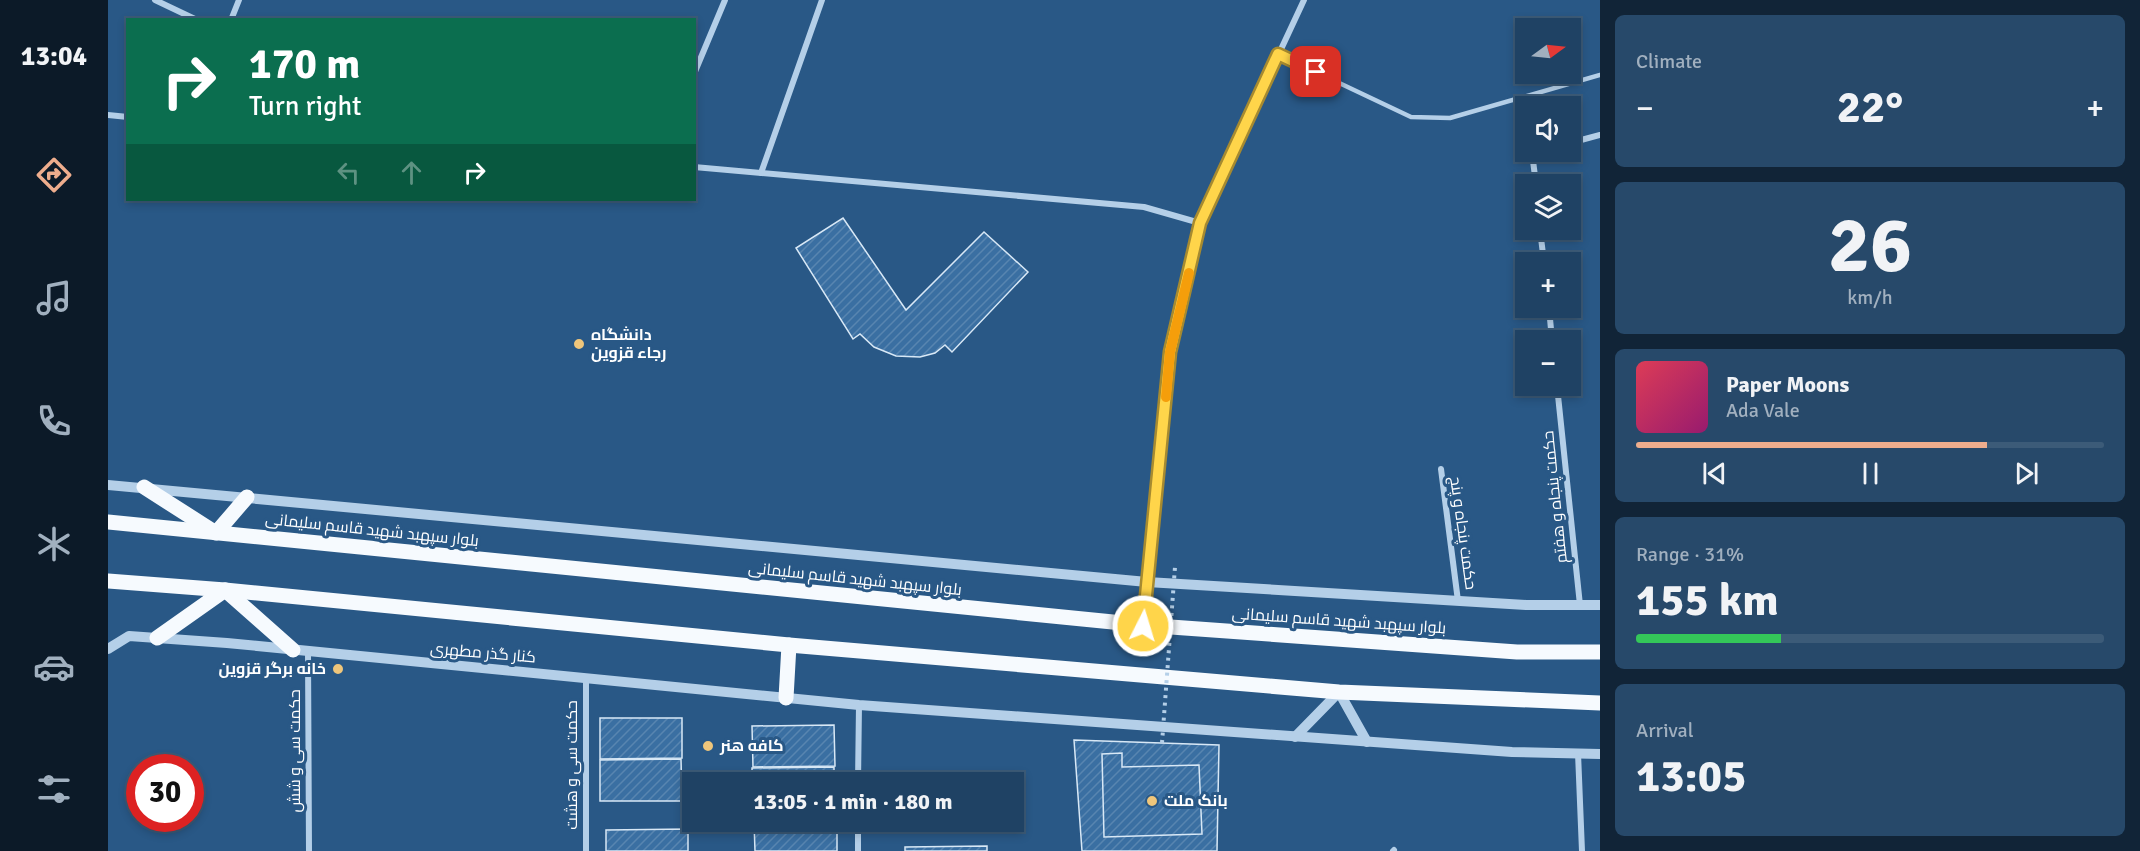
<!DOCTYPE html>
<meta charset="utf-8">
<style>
:root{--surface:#1f4264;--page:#27496a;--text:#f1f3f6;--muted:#a1b0bf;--line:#3c5b78;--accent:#eead8d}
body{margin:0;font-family:Signika,Cairo,sans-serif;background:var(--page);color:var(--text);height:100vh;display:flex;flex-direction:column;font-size:22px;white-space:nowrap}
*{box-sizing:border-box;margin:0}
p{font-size:20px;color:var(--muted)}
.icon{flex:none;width:33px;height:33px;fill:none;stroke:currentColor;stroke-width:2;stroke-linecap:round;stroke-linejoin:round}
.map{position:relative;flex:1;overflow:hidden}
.details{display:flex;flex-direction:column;gap:15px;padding:15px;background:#112437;width:540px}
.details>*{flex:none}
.banner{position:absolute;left:18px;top:18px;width:570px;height:183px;border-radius:0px;box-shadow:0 3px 9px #0003,0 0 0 2px var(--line);background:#0b6e4f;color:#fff;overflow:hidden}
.needle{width:39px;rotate:75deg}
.tools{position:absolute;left:1407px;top:18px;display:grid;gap:12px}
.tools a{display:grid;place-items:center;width:66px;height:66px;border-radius:0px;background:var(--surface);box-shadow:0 3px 9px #0003,0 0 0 2px var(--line);font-size:30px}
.speed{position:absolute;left:18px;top:754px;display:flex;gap:12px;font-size:30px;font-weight:700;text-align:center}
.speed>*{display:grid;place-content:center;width:78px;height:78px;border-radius:50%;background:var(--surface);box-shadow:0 3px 9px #0003,0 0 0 2px var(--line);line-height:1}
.speed .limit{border:9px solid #d22;background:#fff;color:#111}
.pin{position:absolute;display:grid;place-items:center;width:51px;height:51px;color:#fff;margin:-26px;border-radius:12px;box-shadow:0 3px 9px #0006}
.me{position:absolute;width:66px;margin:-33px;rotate:5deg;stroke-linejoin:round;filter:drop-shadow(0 0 4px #0008)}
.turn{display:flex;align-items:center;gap:21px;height:126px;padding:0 24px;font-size:27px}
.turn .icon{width:78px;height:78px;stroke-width:2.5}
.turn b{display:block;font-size:42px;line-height:51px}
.lanes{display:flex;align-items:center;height:57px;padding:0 24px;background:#0003;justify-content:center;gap:30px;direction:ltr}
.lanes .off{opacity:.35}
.big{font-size:45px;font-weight:700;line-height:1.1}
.details .widget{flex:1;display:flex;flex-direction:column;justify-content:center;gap:9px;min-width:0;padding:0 21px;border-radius:9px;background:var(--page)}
.details .dial{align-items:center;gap:0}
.dial b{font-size:78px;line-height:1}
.song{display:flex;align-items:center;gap:18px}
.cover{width:72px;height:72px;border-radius:9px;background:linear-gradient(135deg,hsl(350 70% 55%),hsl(320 70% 35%))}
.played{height:6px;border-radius:3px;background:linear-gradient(90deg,var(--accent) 75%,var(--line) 75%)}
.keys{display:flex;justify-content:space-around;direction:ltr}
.heat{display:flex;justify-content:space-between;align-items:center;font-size:33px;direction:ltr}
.charge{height:9px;border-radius:4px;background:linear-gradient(90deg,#34c759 31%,var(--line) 0)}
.trip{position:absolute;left:574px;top:772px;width:342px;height:60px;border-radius:0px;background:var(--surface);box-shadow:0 3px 9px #0003,0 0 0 2px var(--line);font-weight:700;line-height:60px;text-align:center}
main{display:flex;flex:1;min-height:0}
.tabs{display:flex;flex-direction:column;width:108px;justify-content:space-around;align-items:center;background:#0c1a28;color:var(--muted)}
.tabs .icon{width:42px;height:42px}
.tabs .current{color:var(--accent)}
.tabs b{font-size:27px;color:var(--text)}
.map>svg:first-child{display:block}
.building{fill:url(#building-hatch);stroke:#d8e8f6;stroke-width:1.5}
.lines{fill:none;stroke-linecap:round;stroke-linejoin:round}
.service{stroke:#b4cfe8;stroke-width:4.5}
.minor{stroke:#b4cfe8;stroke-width:6}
.tertiary{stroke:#b4cfe8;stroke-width:10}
.primary{stroke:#f6fafe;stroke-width:15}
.path-bridge{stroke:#b4cfe8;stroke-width:4;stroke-dasharray:3 4.5;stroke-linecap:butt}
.route-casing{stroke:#a68a30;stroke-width:15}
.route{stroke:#ffd54a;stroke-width:10}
.slow{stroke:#f59e0b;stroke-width:10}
.poi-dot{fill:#efc67b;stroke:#295886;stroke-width:2}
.labels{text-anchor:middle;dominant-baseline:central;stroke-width:6;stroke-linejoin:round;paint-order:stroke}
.poi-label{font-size:16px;font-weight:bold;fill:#fff;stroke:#295886;text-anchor:start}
.street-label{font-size:16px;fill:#fff;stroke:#295886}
</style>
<main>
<nav class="tabs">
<b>13:04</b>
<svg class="icon current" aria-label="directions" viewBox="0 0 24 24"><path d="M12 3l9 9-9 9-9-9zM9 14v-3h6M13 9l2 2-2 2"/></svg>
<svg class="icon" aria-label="music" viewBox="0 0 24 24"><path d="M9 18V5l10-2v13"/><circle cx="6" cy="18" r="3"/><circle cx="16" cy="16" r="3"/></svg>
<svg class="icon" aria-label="phone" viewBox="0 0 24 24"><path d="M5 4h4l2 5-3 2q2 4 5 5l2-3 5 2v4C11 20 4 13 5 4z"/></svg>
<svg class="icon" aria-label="climate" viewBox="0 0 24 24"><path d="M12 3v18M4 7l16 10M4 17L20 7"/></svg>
<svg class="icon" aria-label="car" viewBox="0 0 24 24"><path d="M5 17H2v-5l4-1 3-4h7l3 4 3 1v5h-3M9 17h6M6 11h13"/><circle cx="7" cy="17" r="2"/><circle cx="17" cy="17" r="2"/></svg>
<svg class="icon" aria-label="filters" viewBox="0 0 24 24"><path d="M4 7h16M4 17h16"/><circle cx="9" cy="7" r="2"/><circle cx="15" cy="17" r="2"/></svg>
</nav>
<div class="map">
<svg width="1492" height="851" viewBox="0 0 1492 851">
<defs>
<pattern id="building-hatch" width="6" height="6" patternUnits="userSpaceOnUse" patternTransform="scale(1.5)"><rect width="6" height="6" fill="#3a6fa2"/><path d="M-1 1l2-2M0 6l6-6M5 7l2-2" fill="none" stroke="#5885b0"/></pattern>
</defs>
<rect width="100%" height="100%" fill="#295886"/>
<!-- building -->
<g class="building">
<polygon points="735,218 798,310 876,232 920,272 844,352 837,345 827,353 812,357 788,356 766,347 752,334 745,339 688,248"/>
<polygon points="492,718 574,718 574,758 492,759"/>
<polygon points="726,725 727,766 645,767 644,726"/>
<polygon points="966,740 1111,745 1109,851 974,851"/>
<polygon points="1014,753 1014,767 1091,765 1094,834 996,837 994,754"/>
<polygon points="573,759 574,801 492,801 492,760"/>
<polygon points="726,767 726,783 644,783 644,768"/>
<polygon points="646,822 729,822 729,851 647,851"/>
<polygon points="580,829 580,851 498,851 498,830"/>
<polygon points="879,846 879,851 797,851 797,847"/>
</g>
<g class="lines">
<!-- service -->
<polyline class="service" points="1170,54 1303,117 1342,118 1492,75"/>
<!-- minor -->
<g class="minor">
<polyline points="47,0 89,20"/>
<polyline points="123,20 131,0"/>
<polyline points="586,74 617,0"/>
<polyline points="0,115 20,117"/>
<polyline points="1462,143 1492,135"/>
<polyline points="586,167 1036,207 1092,223"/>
<polyline points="653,173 714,0"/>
<polyline points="1428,184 1424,153 1431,152"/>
<polyline points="1432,230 1436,262"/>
<polyline points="1441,308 1444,340"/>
<polyline points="1449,386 1472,605"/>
<polyline points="1333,469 1350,601"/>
<polyline points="1035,625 1062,352 1092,223 1196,0"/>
<polyline points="200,652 201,851"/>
<polyline points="1470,753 1474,851"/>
<polyline points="750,783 751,705"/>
<polyline points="478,851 478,678"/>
<polyline points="750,851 750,822"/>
<polyline points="1285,851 1286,850"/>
</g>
<!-- tertiary -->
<g class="tertiary">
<polyline points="0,485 1039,582 1418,605 1492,605"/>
<polyline points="0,649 21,636 119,643 751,705 1404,752 1492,754"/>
<polyline points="1187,737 1231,692 1259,742"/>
</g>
<!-- primary -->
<g class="primary">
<polyline points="36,487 108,533 139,497"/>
<polyline points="0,522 1035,625 1409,652 1492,652"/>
<polyline points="0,581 117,590 681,645 1231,692 1492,703"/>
<polyline points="49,638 117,590 185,650"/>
<polyline points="678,698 681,645"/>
</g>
<!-- path-bridge -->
<polyline class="path-bridge" points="1054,743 1067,567"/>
</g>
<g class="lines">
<!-- route casing -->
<g class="route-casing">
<polyline id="route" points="1035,626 1062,352 1092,223 1170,54 1208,72"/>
</g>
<!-- route -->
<use href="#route" class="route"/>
<!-- slow -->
<polyline class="slow" points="1058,397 1062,352 1081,273"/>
</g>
<!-- markers -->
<g class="poi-dot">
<circle cx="471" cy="344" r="6"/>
<circle cx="230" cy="669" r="6"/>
<circle cx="600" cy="746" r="6"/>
<circle cx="1044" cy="801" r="6"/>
</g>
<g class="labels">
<!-- poi labels -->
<g class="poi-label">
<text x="483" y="335">دانشگاه<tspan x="483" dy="18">رجاء قزوین</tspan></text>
<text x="218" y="669" text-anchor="end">خانه برگر قزوین</text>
<text x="612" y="746">کافه هنر</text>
<text x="1056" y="801">بانک ملت</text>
</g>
<!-- street labels -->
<g class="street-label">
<text transform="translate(1447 497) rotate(-96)">حکمت پنجاه و هفتم</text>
<text transform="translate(264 530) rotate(6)">بلوار سپهبد شهید قاسم سلیمانی</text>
<text transform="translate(1355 533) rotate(82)">حکمت پنجاه و پنج</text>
<text transform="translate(747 579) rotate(6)">بلوار سپهبد شهید قاسم سلیمانی</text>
<text transform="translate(1231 621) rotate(4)">بلوار سپهبد شهید قاسم سلیمانی</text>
<text transform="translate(375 653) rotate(5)">کنار گذر مطهری</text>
<text transform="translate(187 751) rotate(-90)">حکمت سی و شش</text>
<text transform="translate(464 765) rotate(-90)">حکمت سی و هشت</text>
</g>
</g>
</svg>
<div class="tools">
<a><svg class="needle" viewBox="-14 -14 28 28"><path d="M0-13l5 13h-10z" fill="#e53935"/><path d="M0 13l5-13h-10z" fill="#a1b0bf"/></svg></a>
<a><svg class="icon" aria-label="sound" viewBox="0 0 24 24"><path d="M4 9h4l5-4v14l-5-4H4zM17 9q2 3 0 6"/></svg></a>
<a><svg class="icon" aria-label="layers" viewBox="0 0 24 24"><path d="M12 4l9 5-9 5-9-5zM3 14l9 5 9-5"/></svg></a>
<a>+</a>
<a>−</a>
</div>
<div class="speed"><div class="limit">30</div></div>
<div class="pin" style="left:1208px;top:72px;background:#d93025"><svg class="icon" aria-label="arrive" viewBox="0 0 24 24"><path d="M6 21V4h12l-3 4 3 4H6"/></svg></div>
<svg class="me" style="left:1035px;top:626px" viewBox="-20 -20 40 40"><circle r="17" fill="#ffd54a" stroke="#fff" stroke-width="3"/><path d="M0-11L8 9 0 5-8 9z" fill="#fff"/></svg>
<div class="trip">13:05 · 1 min · 180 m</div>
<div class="banner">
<div class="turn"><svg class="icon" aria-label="right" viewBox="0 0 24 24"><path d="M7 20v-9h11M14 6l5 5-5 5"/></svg><div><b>170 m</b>Turn right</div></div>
<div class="lanes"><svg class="icon off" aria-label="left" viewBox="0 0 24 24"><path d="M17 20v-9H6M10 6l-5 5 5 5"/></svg><svg class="icon off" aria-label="ahead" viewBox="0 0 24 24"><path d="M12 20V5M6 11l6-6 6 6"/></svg><svg class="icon" aria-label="right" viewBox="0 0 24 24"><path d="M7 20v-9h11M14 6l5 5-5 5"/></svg></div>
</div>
</div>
<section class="details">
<div class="widget"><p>Climate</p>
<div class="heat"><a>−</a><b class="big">22°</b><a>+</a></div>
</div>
<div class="widget dial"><b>26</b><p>km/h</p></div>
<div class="widget">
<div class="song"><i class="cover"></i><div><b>Paper Moons</b><p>Ada Vale</p></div></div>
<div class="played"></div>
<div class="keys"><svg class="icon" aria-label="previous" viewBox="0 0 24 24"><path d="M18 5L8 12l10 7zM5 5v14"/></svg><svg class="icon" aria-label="pause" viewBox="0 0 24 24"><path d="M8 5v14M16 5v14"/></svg><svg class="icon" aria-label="next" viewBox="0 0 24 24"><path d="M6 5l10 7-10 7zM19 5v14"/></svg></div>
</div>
<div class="widget"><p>Range · 31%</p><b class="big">155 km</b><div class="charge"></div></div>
<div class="widget"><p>Arrival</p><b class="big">13:05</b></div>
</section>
</main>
